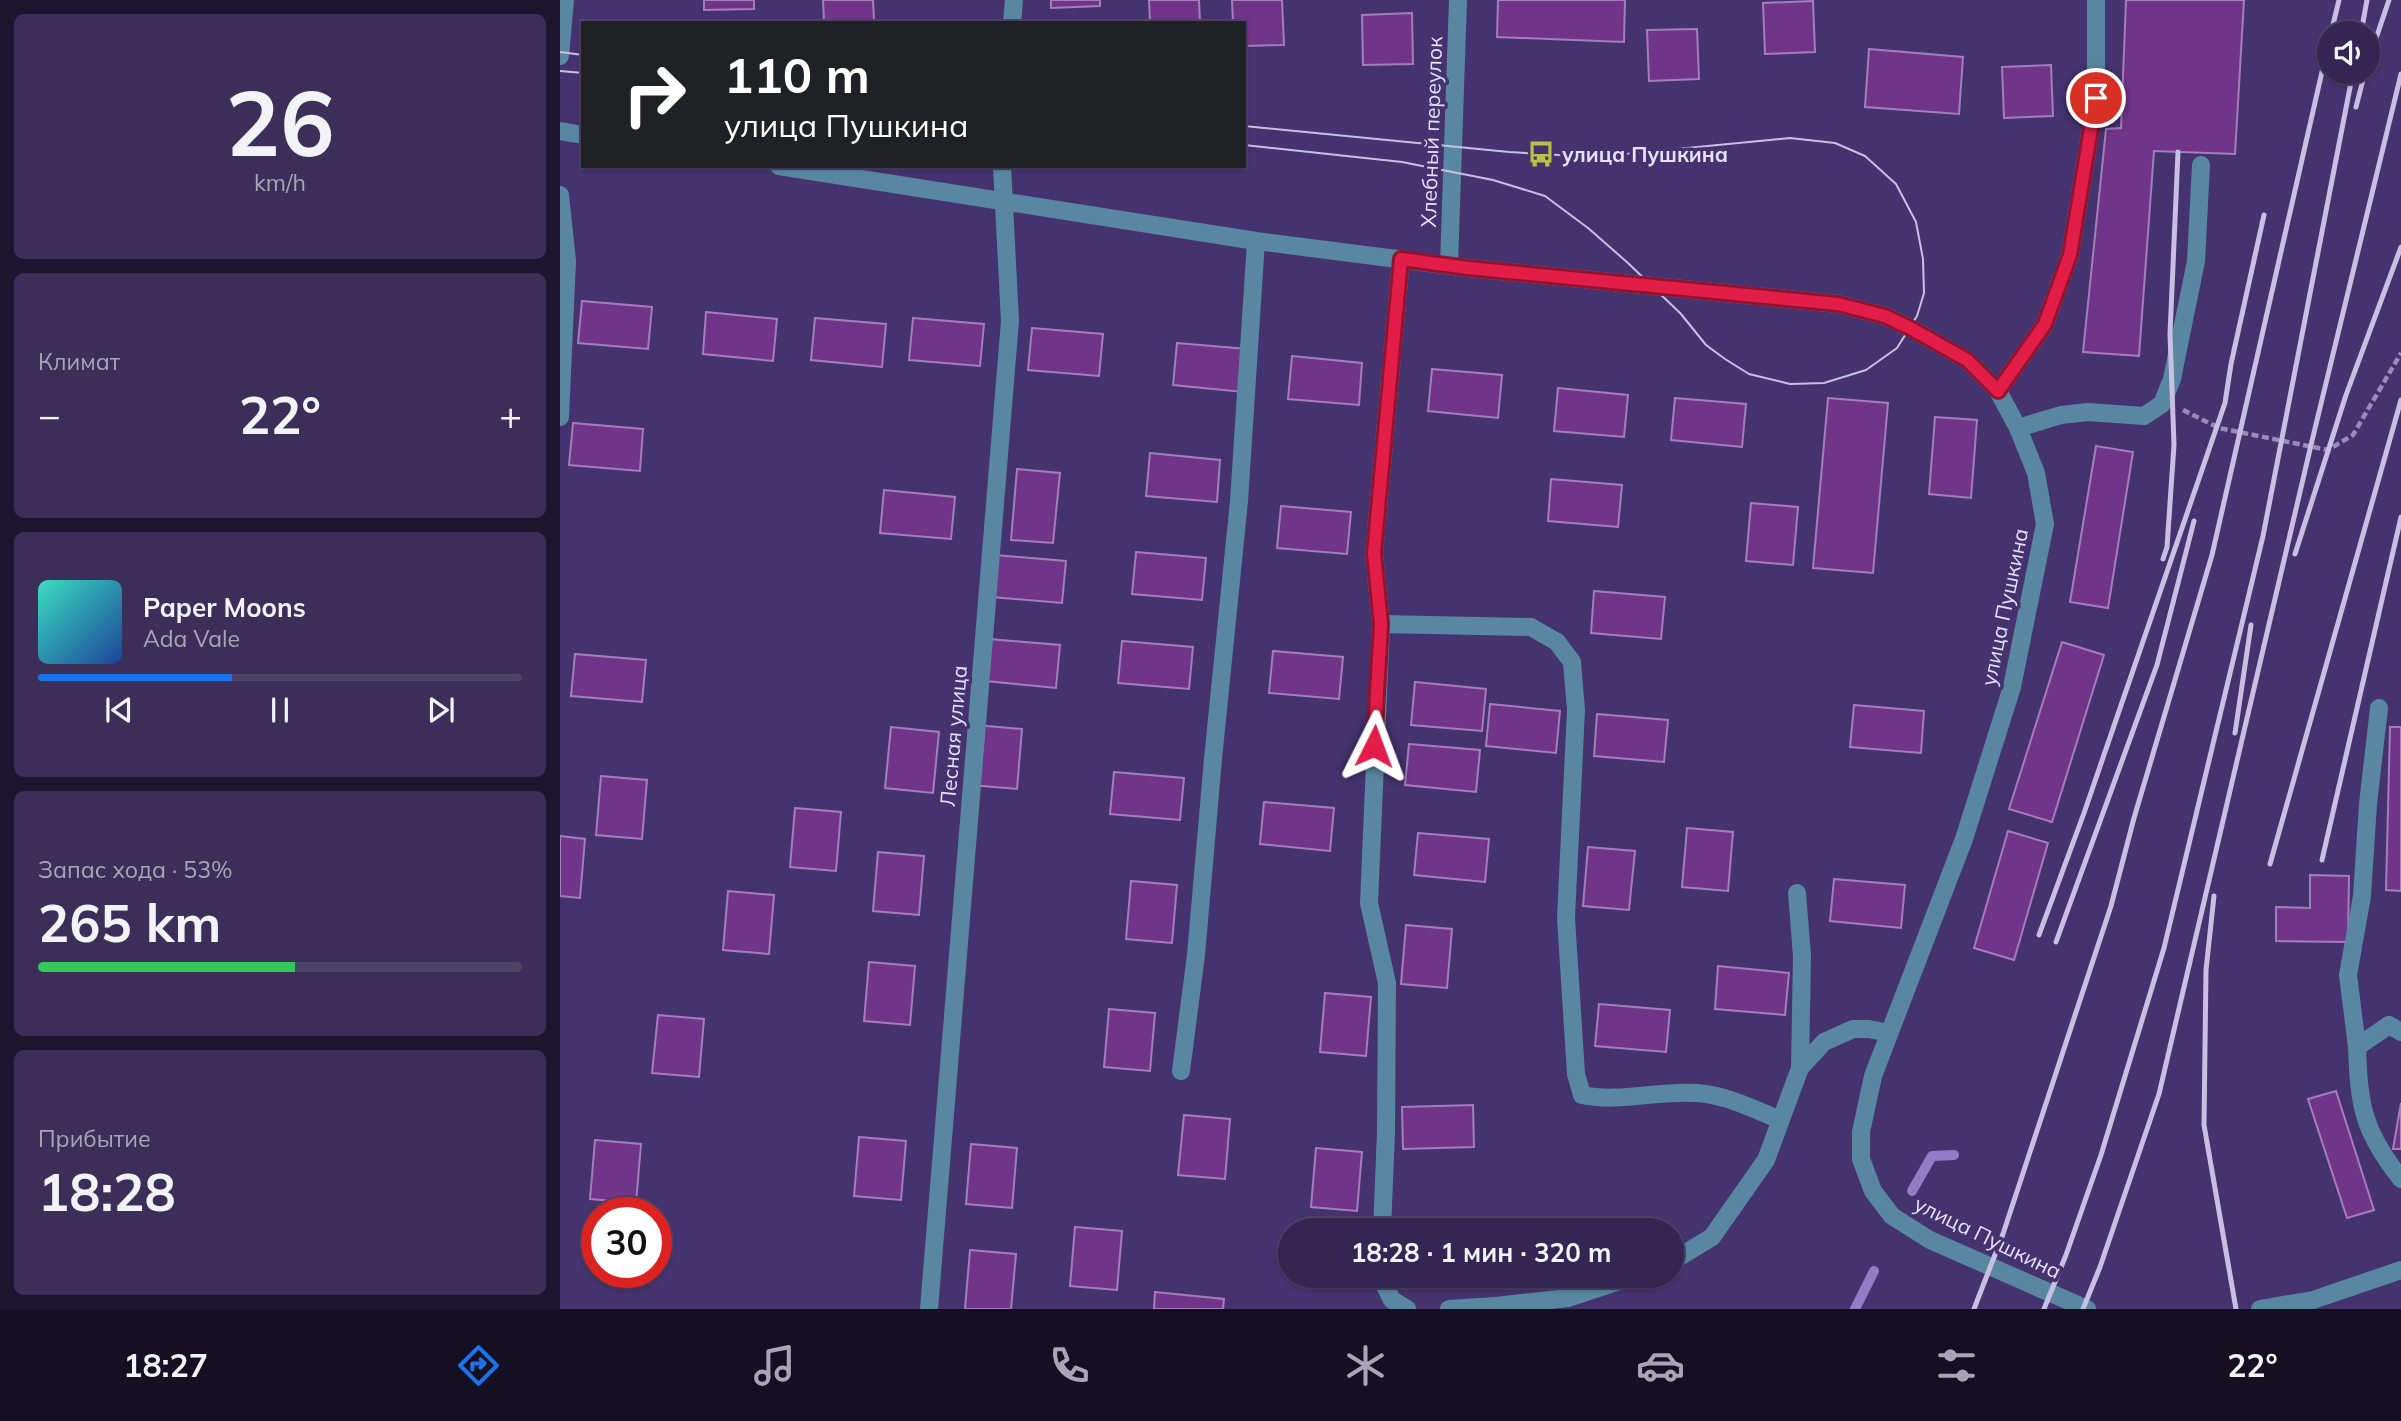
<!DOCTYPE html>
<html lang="ru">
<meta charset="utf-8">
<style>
:root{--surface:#332652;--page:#3b2e59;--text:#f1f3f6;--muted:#a9a5b8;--line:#4e4369;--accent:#1a73e8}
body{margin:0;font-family:Mulish,sans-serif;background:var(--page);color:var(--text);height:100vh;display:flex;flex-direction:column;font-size:26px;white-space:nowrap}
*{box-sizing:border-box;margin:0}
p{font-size:23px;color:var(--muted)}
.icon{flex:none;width:38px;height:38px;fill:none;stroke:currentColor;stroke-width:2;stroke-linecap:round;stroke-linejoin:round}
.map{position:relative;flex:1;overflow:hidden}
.drawer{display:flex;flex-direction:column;gap:14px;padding:14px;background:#1c152d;width:560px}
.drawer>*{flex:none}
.top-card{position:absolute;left:21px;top:21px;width:665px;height:147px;border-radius:0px;box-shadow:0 2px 5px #0004,0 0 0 2px var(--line);background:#202124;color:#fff;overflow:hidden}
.buttons{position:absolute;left:1757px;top:21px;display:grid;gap:14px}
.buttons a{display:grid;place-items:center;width:63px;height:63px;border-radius:50%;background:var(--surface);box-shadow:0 2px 5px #0004,0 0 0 2px var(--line);font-size:35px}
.speed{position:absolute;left:21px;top:1197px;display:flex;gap:14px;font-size:35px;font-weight:700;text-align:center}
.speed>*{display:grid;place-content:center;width:91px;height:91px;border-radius:50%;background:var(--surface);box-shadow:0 2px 5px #0004,0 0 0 2px var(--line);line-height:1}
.speed .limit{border:10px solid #d22;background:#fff;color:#111}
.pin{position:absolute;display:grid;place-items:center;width:60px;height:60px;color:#fff;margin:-30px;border:4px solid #fff;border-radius:50%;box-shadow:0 2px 7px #0007}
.me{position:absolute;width:77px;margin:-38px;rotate:3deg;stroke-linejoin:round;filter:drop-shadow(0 0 5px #0008)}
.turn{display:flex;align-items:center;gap:24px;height:147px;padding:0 28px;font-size:32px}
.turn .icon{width:91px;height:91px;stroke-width:2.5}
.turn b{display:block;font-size:49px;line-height:60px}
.big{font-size:52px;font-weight:700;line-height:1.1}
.drawer .card{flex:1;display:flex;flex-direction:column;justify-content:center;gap:10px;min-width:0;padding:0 24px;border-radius:10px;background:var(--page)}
.drawer .dial{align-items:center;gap:0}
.dial b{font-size:91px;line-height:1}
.song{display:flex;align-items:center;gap:21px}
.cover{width:84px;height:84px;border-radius:10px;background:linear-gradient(135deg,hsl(170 70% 55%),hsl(220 70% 35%))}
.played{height:7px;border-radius:4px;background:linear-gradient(90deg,var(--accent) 40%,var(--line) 40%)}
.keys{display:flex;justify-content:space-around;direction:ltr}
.heat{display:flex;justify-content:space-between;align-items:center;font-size:38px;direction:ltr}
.charge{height:10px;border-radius:5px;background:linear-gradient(90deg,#34c759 53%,var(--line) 0)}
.trip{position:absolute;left:718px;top:1218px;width:406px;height:70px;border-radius:35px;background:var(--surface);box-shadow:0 2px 5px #0004,0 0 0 2px var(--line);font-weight:700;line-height:70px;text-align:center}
.dock{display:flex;height:112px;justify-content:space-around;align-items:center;background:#140f21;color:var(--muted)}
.dock .icon{width:49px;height:49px}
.dock .active{color:var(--accent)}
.dock b{font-size:32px;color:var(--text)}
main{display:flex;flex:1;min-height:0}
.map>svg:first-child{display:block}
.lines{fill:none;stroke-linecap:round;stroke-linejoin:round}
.stream{stroke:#927ec6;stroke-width:10}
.building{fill:#703588;stroke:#a67dba;stroke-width:2}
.path{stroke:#988db8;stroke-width:4.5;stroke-dasharray:7 3.5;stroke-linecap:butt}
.minor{stroke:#5987a1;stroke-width:18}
.tram{stroke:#c7c0e2;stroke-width:2}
.rail{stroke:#c7c0e2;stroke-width:5}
.route-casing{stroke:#92132f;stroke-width:18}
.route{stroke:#e11d48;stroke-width:12}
.labels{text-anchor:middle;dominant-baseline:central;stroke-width:7;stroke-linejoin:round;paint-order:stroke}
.street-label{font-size:21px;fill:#e6e1fd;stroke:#44336e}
.poi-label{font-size:21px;font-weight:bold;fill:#e6e1fd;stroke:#44336e;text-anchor:start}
</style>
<main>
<section class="drawer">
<div class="card dial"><b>26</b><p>km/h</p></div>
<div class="card"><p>Климат</p>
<div class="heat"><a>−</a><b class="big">22°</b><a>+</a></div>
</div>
<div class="card">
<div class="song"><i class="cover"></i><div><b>Paper Moons</b><p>Ada Vale</p></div></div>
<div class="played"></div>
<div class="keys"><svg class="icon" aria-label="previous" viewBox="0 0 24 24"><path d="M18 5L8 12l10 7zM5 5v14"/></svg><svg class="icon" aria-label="pause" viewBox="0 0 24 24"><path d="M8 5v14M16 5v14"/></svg><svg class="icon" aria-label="next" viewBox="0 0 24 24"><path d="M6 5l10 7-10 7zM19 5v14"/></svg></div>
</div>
<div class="card"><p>Запас хода · 53%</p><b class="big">265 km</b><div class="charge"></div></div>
<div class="card"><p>Прибытие</p><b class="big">18:28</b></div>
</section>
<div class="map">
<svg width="1841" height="1309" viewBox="0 0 1841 1309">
<rect width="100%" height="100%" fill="#44336e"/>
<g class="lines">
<!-- stream -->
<g class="stream">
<polyline points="1352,1191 1372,1156 1394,1155"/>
<polyline points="1295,1309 1314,1271"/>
</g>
</g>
<!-- building -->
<g class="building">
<polygon points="144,0 194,0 194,9 144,10"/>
<polygon points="263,0 313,0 314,20 264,22"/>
<polygon points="491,0 540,0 540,6 491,8"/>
<polygon points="589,0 639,0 640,23 590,23"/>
<polygon points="672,0 722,0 724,45 684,46 684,23 673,23"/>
<polygon points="938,0 1065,0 1064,42 937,37"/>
<polygon points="1566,0 1684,0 1675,154 1594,151 1579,356 1523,352 1546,129 1561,128"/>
<polygon points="1253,1 1255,52 1205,54 1203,3"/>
<polygon points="852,13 853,64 803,65 802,15"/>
<polygon points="1137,29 1139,79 1089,81 1087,30"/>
<polygon points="1309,49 1403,57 1399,114 1305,107"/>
<polygon points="1491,65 1493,116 1444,118 1442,67"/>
<polygon points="22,301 92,307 88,349 18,343"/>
<polygon points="146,312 217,319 213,361 143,354"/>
<polygon points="255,318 326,324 322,367 251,360"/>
<polygon points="353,318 424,324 420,366 349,360"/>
<polygon points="472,328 543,334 539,376 468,370"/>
<polygon points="617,343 687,349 683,392 613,385"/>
<polygon points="732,356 802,363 799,405 728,399"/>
<polygon points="872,369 942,375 938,418 868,411"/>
<polygon points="998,388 1068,395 1064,437 994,431"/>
<polygon points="1115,398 1186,404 1182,447 1111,440"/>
<polygon points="1268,398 1328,403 1313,573 1253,568"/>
<polygon points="1375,417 1417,420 1411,498 1369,494"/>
<polygon points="13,423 83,429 80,471 9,465"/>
<polygon points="1536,446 1573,452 1548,608 1510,602"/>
<polygon points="590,453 660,460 657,502 586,496"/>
<polygon points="457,469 500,473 493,543 451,540"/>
<polygon points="991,479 1062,485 1058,527 988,521"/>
<polygon points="324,490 395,497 391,539 320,533"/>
<polygon points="1191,503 1238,507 1233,565 1186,561"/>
<polygon points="721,506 791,512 787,554 717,548"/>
<polygon points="576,552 646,558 642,600 572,594"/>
<polygon points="435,555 506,561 502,603 431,597"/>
<polygon points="1034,591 1105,597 1101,639 1031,633"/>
<polygon points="430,639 500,645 496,688 426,681"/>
<polygon points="562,641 633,647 629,689 558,683"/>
<polygon points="1502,642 1544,655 1492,822 1449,809"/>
<polygon points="713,651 783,657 779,699 709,693"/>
<polygon points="15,654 86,660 82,702 11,696"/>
<polygon points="855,682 926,689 922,731 851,725"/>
<polygon points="930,704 1000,711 996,753 926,746"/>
<polygon points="1294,705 1364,711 1361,753 1290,747"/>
<polygon points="1037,714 1108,720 1104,762 1034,756"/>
<polygon points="416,725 462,729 457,789 411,785"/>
<polygon points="331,727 379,732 373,793 325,788"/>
<polygon points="1830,727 1841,727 1841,891 1826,890"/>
<polygon points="849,744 920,750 916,792 845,785"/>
<polygon points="554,772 624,778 620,820 550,814"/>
<polygon points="41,776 87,780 82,839 36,835"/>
<polygon points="704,802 774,808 770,851 700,844"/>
<polygon points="235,808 281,812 276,871 230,867"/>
<polygon points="1127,828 1173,832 1168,891 1122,887"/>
<polygon points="1448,831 1488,843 1454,960 1414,948"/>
<polygon points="858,833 929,839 925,882 854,875"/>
<polygon points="0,836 25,839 20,898 0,896"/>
<polygon points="1028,847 1075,851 1069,910 1023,906"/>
<polygon points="318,852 364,856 359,915 313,911"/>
<polygon points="1750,875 1789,876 1788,942 1716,941 1716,907 1750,908"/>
<polygon points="1274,879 1345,885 1341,928 1270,921"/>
<polygon points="571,881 617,885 612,943 566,939"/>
<polygon points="168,891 214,895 209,954 163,950"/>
<polygon points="846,925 892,929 887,988 841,984"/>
<polygon points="309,962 355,966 350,1025 304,1021"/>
<polygon points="1158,966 1229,973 1225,1015 1155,1009"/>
<polygon points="765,993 811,997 806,1056 760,1052"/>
<polygon points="1039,1004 1110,1010 1106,1052 1035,1046"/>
<polygon points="549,1009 595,1013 590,1071 544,1067"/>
<polygon points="98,1015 144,1019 139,1077 92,1073"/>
<polygon points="1776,1091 1814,1210 1787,1218 1748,1099"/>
<polygon points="1841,1103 1841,1149 1833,1149"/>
<polygon points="913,1105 914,1147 843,1149 842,1107"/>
<polygon points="624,1115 670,1119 665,1179 618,1175"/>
<polygon points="299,1137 346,1141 341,1200 294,1196"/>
<polygon points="35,1140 81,1144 76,1203 30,1199"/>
<polygon points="411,1144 457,1148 452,1208 406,1204"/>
<polygon points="756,1148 802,1152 797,1211 751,1207"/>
<polygon points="515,1227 562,1231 557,1290 510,1286"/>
<polygon points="410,1250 456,1254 451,1309 405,1309"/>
<polygon points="595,1292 664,1299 663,1309 594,1309"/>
</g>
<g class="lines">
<!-- path -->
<polyline class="path" points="1623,410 1659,428 1768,450 1793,435 1841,353"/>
<!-- minor -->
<g class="minor">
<polyline points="452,23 454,0"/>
<polyline points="0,56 5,0"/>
<polyline points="0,131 23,135"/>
<polyline points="219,166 696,241 908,268 1278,304 1325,316 1350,328 1407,360 1438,391 1458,428 1476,473 1485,524 1452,687 1404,839 1313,1076 1301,1132 1301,1159 1313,1191 1332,1216 1370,1240 1527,1309"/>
<polyline points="0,195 7,261 0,417"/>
<polyline points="889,265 898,0"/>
<polyline points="1438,391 1485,324 1510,255 1536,98 1536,0"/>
<polyline points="1458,428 1501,415 1528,412 1584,416 1602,404 1612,379 1636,261 1641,165"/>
<path d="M821 624 971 627 997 642 1012 662 1016 710 1006 918 1016 1074 1022 1095C1060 1103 1098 1090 1137 1093 1166 1095 1194 1109 1220 1120"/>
<polyline points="1237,893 1242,956 1240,1068"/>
<path d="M1841 1032 1829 1025 1797 1047C1799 1106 1803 1131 1841 1179"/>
<polyline points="1797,1047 1788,975 1802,896 1808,804 1819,708"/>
<polyline points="621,1071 636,955 653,759 679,501 696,241"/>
<polyline points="822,1230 826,1132 827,983 809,903 821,624 814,553 841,259"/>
<polyline points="1111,1262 1152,1237 1206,1160 1240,1068 1264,1042 1293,1029 1309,1029 1328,1033"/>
<polyline points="820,1276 832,1300 847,1309"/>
<polyline points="369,1309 450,321 442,166"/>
<polyline points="889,1309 936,1306"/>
<polyline points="935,1309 936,1306 1008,1298 1075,1276"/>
<polyline points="1700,1309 1753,1300 1841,1270"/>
</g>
<!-- tram -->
<g class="tram">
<polyline points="0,52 23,55"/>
<polyline points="0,71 23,73"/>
<polyline points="684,126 949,152 1016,156 1054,155 1230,138 1275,143 1305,156 1336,184 1356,222 1363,259 1364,293 1357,316 1337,348 1306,370 1264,383 1230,384 1189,374 1165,359 1146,345 1121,314 1068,263 1028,228 985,196 933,180 842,162 684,145"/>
</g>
<!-- rail -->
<g class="rail">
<polyline points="1771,33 1779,0"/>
<polyline points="1801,33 1807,0"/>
<polyline points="1808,62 1829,0"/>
<polyline points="1796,107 1805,72"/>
<polyline points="1735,554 1786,395 1841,247"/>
<polyline points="1603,559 1607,547 1614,445 1610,334 1618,152"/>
<polyline points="1675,733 1691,625"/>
<polyline points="1762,860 1841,517"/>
<polyline points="1710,864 1841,400"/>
<polyline points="1654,896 1646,970 1644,1125 1676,1309"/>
<polyline points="1479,935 1524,813 1665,403 1671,364 1704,215"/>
<polyline points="1496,942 1597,665 1634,521"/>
<polyline points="1414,1309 1443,1234 1551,906 1574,818 1652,555 1769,41"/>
<polyline points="1484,1309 1506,1255 1541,1155 1604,948 1703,536 1793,72"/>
<polyline points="1523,1309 1540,1267 1599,1094 1751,445 1841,74"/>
</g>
</g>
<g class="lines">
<!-- route casing -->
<g class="route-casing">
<polyline id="route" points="814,746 821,624 814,553 841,259 908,268 1278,304 1325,316 1350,328 1407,360 1438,391 1485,324 1510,255 1536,98"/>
</g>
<!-- route -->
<use href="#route" class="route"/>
</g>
<!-- icons -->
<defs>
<g id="bus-bare" transform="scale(2.1)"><path d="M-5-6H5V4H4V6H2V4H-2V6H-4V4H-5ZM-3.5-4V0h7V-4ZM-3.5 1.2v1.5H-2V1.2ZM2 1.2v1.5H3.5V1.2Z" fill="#b5c249" stroke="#44336e" stroke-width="2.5" paint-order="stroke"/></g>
</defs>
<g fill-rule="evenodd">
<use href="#bus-bare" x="981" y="154"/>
</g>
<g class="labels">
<!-- street labels -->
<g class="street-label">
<text transform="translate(871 132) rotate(-88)">Хлебный переулок</text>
<text transform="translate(1444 607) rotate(-78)">улица Пушкина</text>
<text transform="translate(393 736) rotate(-85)">Лесная улица</text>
<text transform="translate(1428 1237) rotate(26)">улица Пушкина</text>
</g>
<!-- poi labels -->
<g class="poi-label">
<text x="1002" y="154">улица Пушкина</text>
</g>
</g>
</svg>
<div class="buttons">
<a><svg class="icon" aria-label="sound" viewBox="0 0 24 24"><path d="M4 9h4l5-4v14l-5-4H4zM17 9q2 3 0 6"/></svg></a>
</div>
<div class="speed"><div class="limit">30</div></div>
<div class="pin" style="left:1536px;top:98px;background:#d93025"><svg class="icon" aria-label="arrive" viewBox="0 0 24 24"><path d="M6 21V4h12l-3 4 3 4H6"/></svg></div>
<svg class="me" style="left:814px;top:746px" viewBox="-20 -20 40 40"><path d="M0-17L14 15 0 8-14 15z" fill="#e11d48" stroke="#fff" stroke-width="4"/></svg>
<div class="trip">18:28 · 1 мин · 320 m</div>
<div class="top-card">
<div class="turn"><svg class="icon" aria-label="right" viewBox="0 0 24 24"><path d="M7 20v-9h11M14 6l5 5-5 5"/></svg><div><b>110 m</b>улица Пушкина</div></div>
</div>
</div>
</main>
<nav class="dock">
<b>18:27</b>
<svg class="icon active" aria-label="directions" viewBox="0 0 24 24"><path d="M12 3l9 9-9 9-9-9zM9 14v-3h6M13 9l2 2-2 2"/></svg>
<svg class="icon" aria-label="music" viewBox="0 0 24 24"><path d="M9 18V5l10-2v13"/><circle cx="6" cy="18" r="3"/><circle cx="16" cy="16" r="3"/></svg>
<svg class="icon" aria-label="phone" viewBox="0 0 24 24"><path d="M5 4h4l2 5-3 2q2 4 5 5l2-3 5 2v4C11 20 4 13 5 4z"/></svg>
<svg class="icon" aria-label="climate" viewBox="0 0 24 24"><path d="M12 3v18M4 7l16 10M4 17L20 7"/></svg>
<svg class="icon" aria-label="car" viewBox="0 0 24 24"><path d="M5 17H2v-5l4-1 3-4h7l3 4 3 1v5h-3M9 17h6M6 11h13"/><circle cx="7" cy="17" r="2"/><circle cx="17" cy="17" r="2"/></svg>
<svg class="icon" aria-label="filters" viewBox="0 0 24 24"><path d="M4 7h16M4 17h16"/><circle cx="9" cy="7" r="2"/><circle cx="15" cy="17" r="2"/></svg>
<b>22°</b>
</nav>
